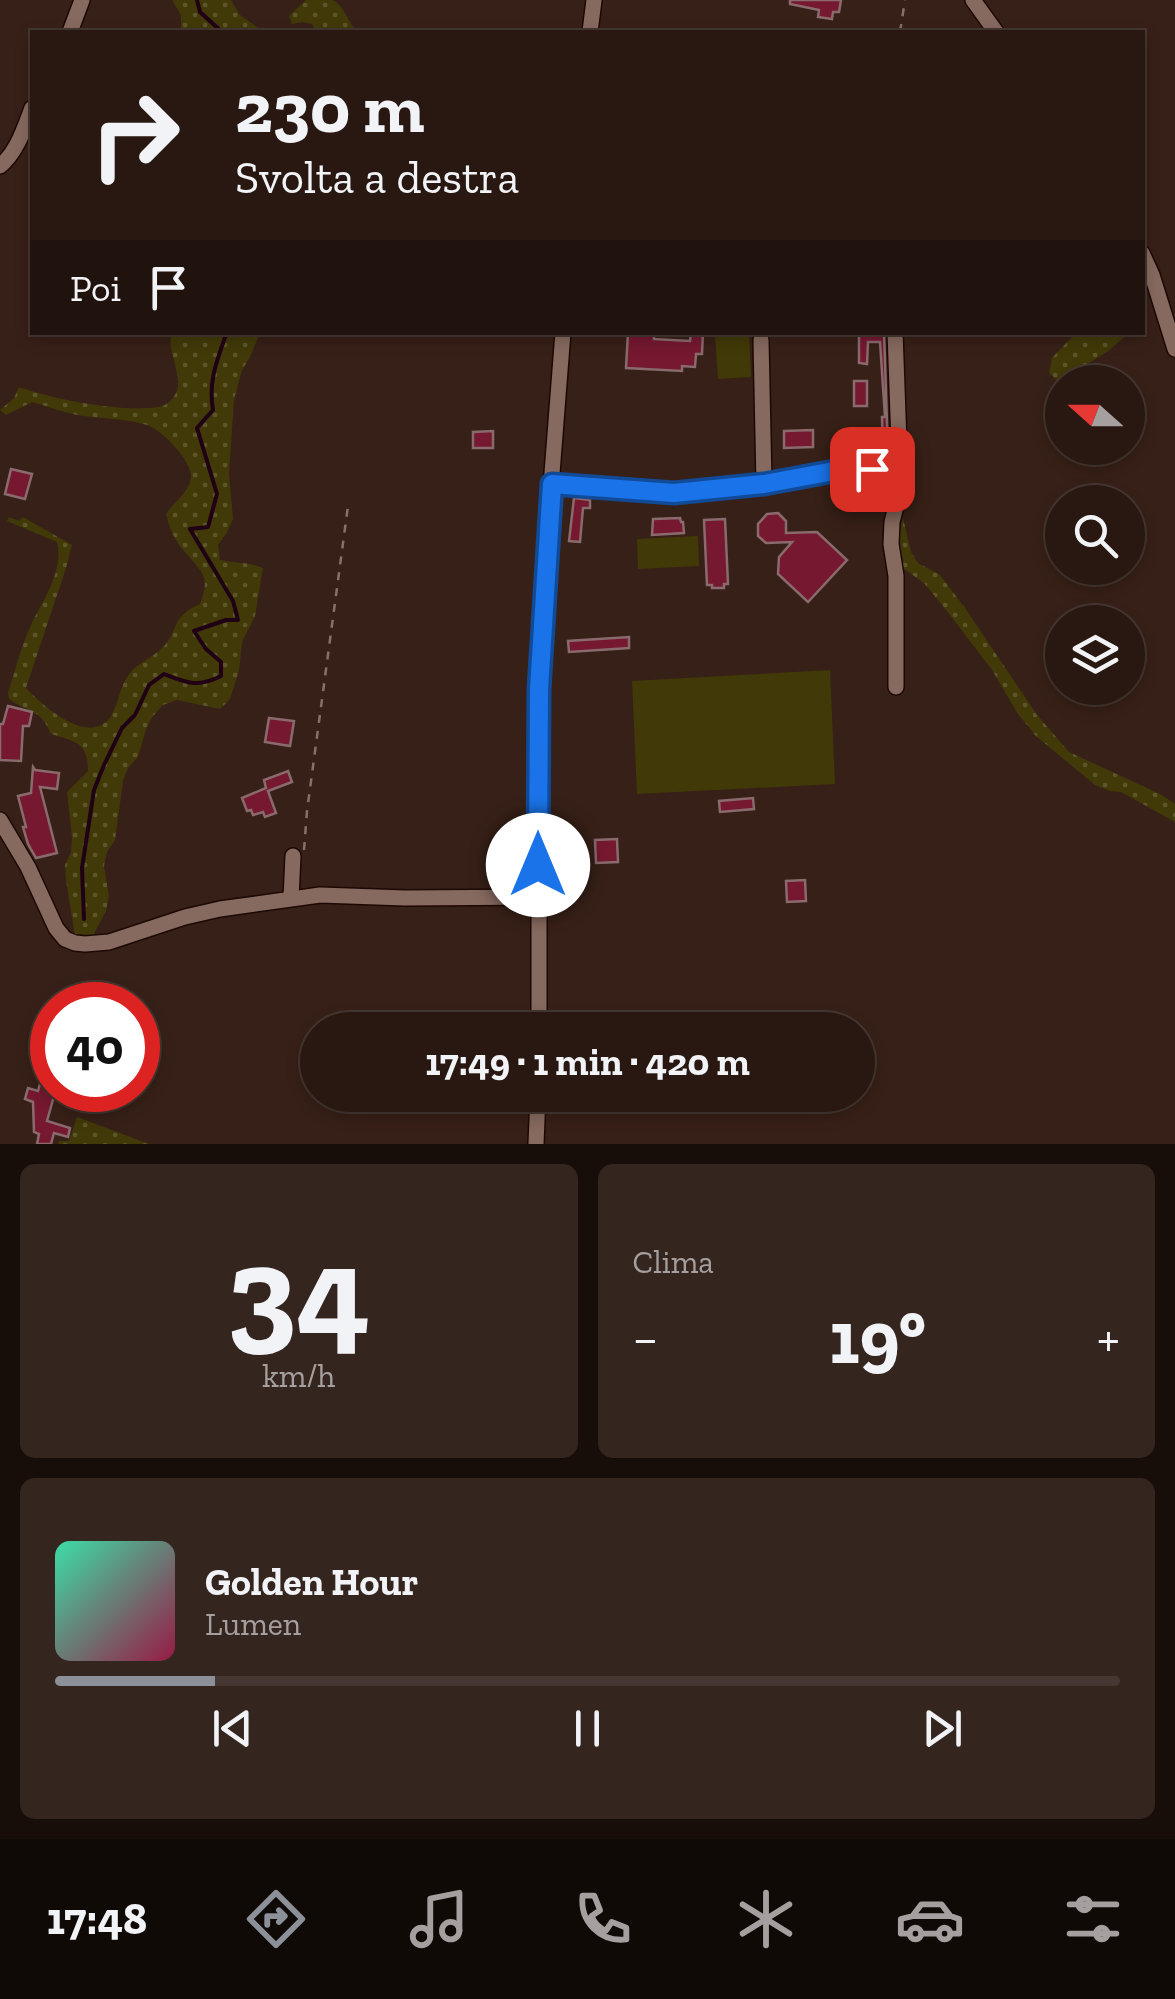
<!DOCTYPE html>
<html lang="it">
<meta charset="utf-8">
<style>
:root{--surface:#291811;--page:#35251f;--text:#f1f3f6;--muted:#a5a09f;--line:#453731;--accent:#8c9099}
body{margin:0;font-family:"Zilla Slab",serif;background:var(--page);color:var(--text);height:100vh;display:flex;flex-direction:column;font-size:38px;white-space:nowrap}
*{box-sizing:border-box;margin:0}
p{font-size:32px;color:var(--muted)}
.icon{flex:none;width:55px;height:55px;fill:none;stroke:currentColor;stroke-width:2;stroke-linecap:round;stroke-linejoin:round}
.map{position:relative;height:1144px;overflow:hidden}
.details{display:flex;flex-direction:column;gap:20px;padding:20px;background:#170d09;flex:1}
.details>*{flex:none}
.hud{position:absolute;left:30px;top:30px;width:1115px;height:305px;border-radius:0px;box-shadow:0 5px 15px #0003,0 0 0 2px var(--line);background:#291811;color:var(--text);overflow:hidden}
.needle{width:65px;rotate:291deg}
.buttons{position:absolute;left:1045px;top:365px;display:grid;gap:20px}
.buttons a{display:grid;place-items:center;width:100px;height:100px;border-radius:50%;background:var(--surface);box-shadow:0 5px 15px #0003,0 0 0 2px var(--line);font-size:50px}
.speed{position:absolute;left:30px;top:982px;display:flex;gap:20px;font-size:50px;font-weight:700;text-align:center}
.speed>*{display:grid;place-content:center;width:130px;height:130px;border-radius:50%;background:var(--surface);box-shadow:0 5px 15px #0003,0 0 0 2px var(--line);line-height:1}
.speed .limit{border:15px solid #d22;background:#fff;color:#111}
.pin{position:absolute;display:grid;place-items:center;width:85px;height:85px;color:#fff;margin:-42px;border-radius:20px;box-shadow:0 5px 15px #0006}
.me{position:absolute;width:110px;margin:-55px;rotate:0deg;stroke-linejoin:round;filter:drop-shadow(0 0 8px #0008)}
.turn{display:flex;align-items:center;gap:35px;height:210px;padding:0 40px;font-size:45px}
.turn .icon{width:130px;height:130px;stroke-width:2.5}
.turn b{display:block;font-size:70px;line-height:85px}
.then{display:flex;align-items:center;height:95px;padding:0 40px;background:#0003;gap:20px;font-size:38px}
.big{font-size:75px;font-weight:800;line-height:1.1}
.details .widget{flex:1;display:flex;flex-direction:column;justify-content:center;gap:15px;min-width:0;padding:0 35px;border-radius:15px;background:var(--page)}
.details .dial{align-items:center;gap:0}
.dial b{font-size:130px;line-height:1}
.song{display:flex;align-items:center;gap:30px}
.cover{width:120px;height:120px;border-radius:15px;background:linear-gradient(135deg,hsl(160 70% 55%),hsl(340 70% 35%))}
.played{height:10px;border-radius:5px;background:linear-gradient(90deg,var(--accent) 15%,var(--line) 15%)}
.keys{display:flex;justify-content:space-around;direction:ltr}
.heat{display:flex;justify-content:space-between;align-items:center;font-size:55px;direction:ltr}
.details .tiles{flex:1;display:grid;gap:20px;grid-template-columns:1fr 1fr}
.widget:last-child{grid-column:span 2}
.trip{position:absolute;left:300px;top:1012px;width:575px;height:100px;border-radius:50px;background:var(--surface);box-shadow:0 5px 15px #0003,0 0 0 2px var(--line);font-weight:800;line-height:100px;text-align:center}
.tab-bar{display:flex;height:160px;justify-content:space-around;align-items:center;background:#100a07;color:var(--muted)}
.tab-bar .icon{width:70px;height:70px}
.tab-bar .active{color:var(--accent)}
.tab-bar b{font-size:45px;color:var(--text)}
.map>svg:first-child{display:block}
.grass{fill:url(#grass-dots)}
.garden{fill:#413907}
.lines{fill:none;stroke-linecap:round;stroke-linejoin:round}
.stream{stroke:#200015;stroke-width:4}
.building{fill:#751830;stroke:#896a6d;stroke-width:2.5}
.minor-casing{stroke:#1d0903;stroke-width:18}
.path{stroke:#86716a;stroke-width:2.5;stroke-dasharray:8 8;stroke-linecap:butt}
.minor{stroke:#86695f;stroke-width:15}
.route-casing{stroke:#114b97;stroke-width:25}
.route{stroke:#1a73e8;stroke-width:18}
</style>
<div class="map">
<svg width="1175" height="1144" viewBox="0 0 1175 1144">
<defs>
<pattern id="grass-dots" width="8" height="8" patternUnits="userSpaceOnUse" patternTransform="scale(2.5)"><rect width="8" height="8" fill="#413907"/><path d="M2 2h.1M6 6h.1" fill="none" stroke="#5d562b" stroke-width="1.8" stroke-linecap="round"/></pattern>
</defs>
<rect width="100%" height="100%" fill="#372017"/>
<!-- grass -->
<g class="grass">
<polygon points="172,0 231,0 240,15 264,32 181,32 181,15"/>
<path d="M306 0C313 0 325 0 332 0 344 4 348 24 358 32H316L312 24 303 22 292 24 289 16Z"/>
<path d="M171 333H260L250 357 242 370 234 400 229 474 233 519 227 532 218 545 220 560C235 563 249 562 263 568L255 616 242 642 239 671 230 699 220 709 177 700 163 705 153 716 146 729 138 757 128 768 123 781 115 840 107 852 104 866 109 896 106 911 92 937 75 936 66 880 65 865 71 852 72 837 67 792 88 771C88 742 76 742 51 734 39 707 30 714 9 699L8 693C15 671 21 647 31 625 43 600 64 571 57 542L7 521 9 517 19 521 23 517 72 545 66 568 26 688C43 706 90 748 111 716 119 703 120 684 130 673 138 663 151 658 161 649 181 631 168 618 200 604 211 575 202 573 185 552 175 541 169 528 166 514 174 502 191 491 191 476 191 460 162 430 147 425 125 418 100 419 77 415 62 412 47 406 32 402L6 415 0 410 14 398 19 387C52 399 124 413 158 407 168 406 177 396 178 386 180 371 168 352 171 333Z"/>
<polygon points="1080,333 1129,333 1108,351 1059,382 1049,373 1052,358 1073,336"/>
<polygon points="903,518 911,552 918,563 940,575 965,608 1037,715 1069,752 1162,795 1175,804 1175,822 1121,792 1110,791 1095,785 1036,736 1018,714 992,670 947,611 924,583 904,569 901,563 899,533"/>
<polygon points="77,1117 149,1144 58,1144 59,1141 69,1141"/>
</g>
<!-- garden -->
<g class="garden">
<polygon points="715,333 749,333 751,377 718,379"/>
<polygon points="698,536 699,566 638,569 637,539"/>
<polygon points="830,670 835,784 637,794 632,681"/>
</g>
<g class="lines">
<!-- stream -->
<g class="stream">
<polyline points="197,0 200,12 222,32"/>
<path d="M84 919 82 868 94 790 104 765 122 728 135 715 149 685 164 674C188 683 197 688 221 676V662L206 649 194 631 226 620H238L233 601 190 529 208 527 217 494 197 428 213 410C208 381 217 360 227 332"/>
</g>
</g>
<!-- building -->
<g class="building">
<polygon points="790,0 841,0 839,12 833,12 832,19 818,17 819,10 790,4"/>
<polygon points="628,332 654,332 654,339 690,341 691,332 703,332 702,354 696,354 695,367 682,366 682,371 626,368"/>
<polygon points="859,332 884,332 888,454 883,454 882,417 885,417 880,342 868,342 867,364 859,363"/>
<rect x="854" y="381" width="13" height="25"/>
<polygon points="813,430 813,447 784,448 784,431"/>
<polygon points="493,431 493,448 473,448 473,432"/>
<polygon points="11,469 32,474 25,499 5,494"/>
<polygon points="574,498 590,500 590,508 583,508 580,542 569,541"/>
<polygon points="778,513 786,521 786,533 817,532 847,560 808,602 778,574 779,557 792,542 766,543 758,536 758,524 767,514"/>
<polygon points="680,518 681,522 683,522 684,533 652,535 653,519"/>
<polygon points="725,519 728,584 724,584 724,588 712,588 712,585 707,585 704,520"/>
<polygon points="629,637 629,648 569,652 568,641"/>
<polygon points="8,706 32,712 29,726 23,726 21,761 0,760 0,724 3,724"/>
<polygon points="269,718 294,721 290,746 265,742"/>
<polygon points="33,767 35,770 59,773 57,789 40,787 57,853 36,858 28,844 23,827 26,827 18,796 31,793"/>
<polygon points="288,771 292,782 268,791 276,813 265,817 263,812 253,815 251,810 247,811 242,798 266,788 264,780"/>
<polygon points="753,798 754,809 720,812 719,801"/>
<polygon points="617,839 618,862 596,863 595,840"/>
<polygon points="805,880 806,901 787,902 786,881"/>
<polygon points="40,1084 52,1087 54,1096 47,1121 70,1128 68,1137 54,1133 51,1144 37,1144 39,1134 34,1132 33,1102 25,1099 28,1088 38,1091"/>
</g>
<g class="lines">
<!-- minor casing -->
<g class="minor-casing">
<g id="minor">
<polyline points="973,0 996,32"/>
<polyline points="70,32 82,0"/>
<polyline points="590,32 594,0"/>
<path d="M0 166C17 152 24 129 32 108"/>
<polyline points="1142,253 1152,275 1175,349"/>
<polyline points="895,332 900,471"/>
<polyline points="761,340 764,484"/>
<polyline points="552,484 674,493 764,484 829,472 872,469 900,471 900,491 892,522 891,544 896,576 896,687"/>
<polyline points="0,820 28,867 56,928 65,939 75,943 85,944 109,942 185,917 220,909 320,895 405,898 539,897"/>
<polyline points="291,898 293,856"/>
<polyline points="539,1030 539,689 545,563 563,332"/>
<polyline points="536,1144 538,1095"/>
</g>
</g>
<!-- path -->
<g class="path">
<polyline points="900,32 905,0"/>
<polyline points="304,850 307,811 348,506"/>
</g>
<!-- minor -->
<use href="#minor" class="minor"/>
</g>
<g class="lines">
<!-- route casing -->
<g class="route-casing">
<polyline id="route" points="538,865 539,689 552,484 674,493 764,484 829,472 872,469"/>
</g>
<!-- route -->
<use href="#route" class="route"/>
</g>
</svg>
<div class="buttons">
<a><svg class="needle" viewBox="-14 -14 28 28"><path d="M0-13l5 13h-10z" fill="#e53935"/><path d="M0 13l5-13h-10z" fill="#a5a09f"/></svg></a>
<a><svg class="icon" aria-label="search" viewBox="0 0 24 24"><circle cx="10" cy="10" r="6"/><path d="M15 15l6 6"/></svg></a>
<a><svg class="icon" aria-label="layers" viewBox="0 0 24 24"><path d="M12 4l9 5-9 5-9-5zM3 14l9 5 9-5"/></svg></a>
</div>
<div class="speed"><div class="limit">40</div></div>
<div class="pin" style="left:872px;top:469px;background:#d93025"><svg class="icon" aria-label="arrive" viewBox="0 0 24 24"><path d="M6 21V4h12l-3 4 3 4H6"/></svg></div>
<svg class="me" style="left:538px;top:865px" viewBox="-20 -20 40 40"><circle r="19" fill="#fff"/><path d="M0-13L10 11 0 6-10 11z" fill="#1a73e8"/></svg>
<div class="trip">17:49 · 1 min · 420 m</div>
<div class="hud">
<div class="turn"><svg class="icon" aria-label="right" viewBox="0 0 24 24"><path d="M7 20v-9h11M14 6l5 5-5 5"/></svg><div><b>230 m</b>Svolta a destra</div></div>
<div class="then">Poi<svg class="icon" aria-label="arrive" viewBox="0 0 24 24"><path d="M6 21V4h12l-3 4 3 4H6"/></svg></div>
</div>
</div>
<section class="details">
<div class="tiles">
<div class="widget dial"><b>34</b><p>km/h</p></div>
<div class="widget"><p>Clima</p>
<div class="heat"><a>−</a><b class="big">19°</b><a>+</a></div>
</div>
<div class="widget">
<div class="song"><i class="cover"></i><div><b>Golden Hour</b><p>Lumen</p></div></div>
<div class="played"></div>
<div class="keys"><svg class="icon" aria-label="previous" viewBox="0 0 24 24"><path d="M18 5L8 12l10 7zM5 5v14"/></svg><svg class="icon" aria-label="pause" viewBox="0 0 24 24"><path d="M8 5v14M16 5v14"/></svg><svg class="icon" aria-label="next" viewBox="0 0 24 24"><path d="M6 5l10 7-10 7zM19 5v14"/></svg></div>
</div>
</div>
</section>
<nav class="tab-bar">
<b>17:48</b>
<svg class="icon active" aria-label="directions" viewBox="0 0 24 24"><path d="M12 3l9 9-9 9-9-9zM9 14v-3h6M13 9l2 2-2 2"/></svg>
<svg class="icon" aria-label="music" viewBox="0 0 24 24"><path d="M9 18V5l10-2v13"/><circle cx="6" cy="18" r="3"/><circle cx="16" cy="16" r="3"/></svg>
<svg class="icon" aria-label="phone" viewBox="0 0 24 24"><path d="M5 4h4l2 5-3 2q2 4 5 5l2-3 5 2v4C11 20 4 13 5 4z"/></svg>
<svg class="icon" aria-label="climate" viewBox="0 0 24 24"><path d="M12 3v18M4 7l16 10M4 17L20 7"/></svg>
<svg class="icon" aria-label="car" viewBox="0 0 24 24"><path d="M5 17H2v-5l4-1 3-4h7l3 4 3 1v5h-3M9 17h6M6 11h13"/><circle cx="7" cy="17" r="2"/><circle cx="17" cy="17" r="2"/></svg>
<svg class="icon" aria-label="filters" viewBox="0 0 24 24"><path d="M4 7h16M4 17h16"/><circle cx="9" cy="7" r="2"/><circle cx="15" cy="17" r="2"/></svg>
</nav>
